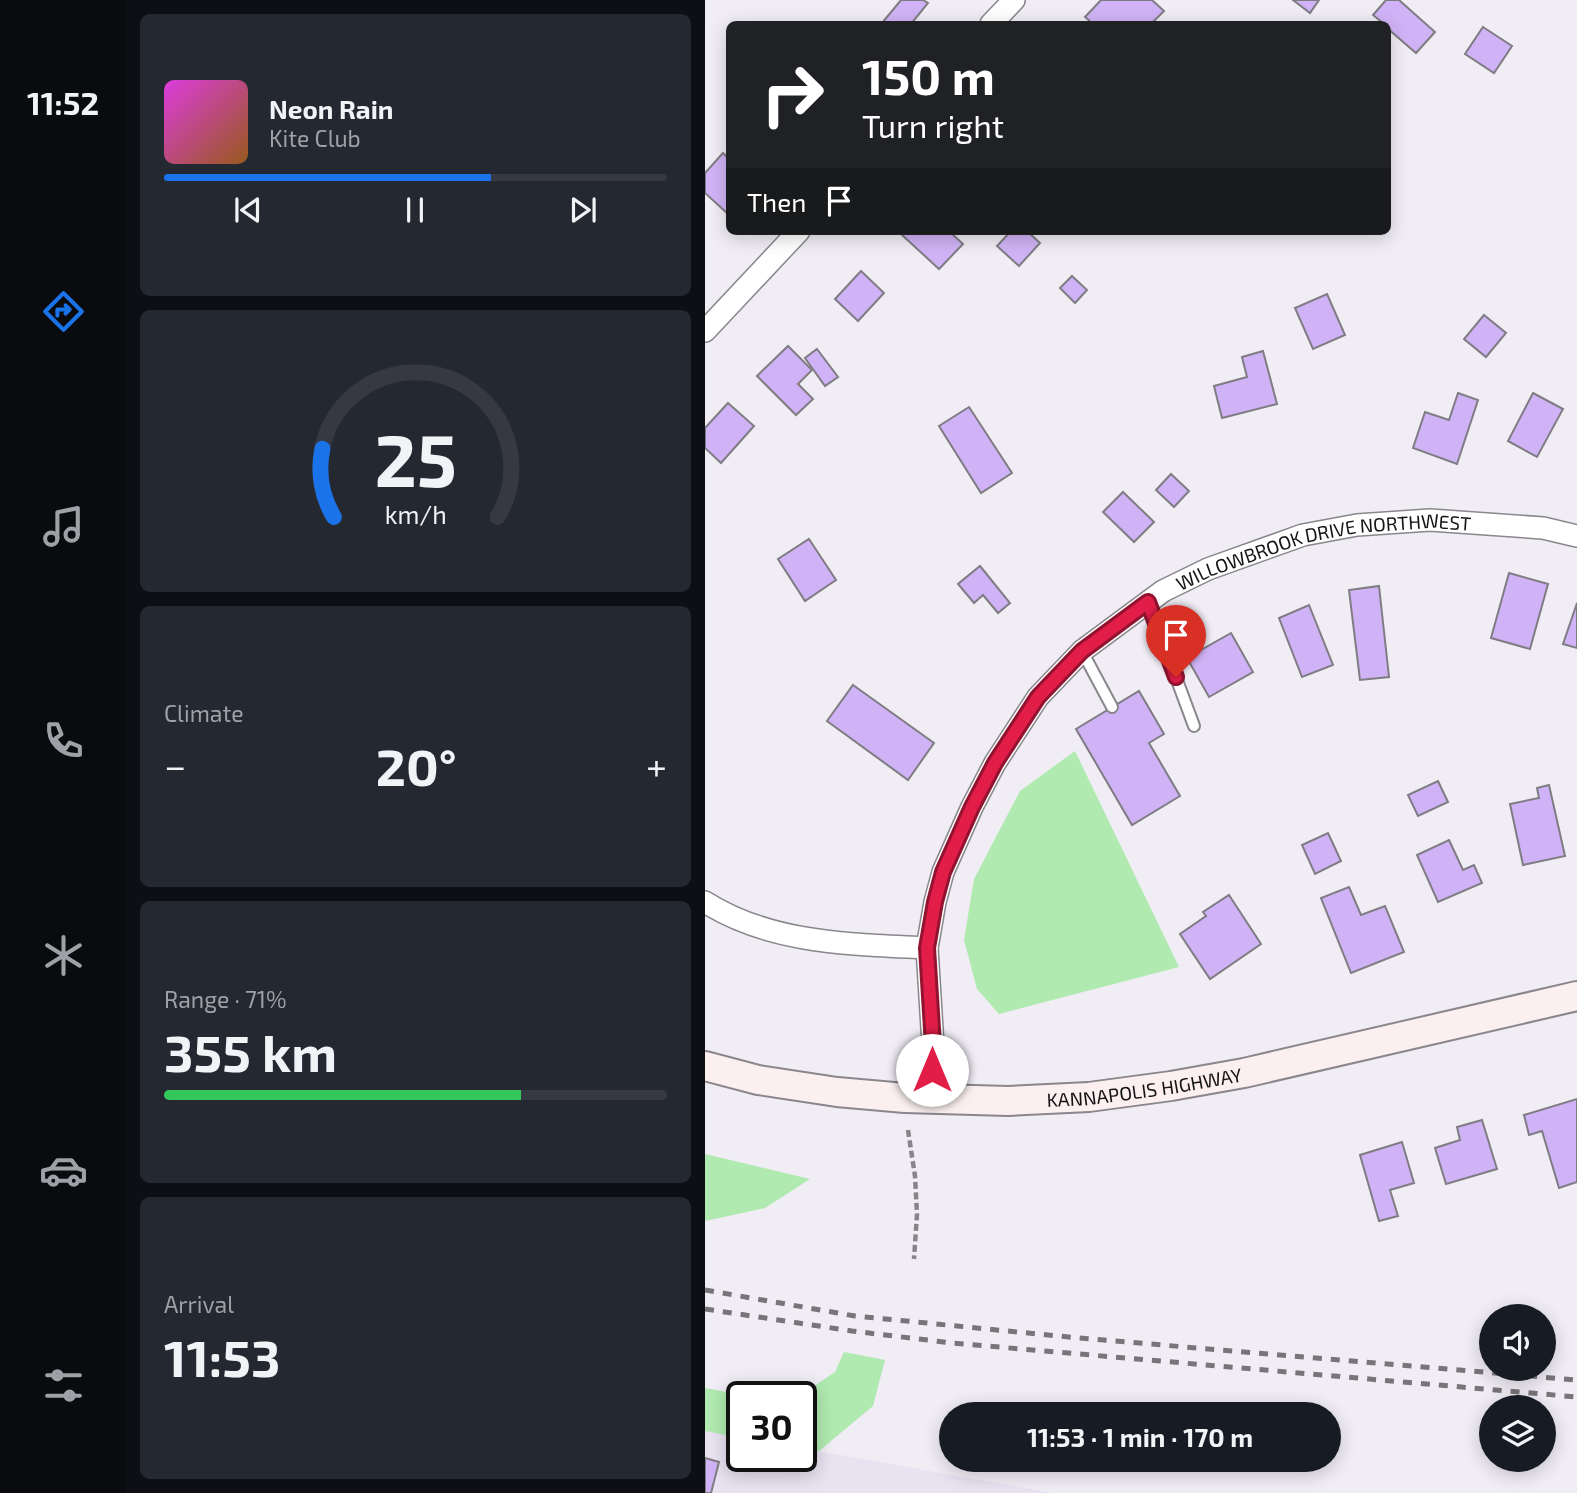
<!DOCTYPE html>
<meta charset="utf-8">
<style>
:root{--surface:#171b24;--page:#242831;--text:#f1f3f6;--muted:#9ea1a6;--line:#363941;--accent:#1a73e8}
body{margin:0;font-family:"Exo 2",sans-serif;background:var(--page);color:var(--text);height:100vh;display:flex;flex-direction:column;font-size:26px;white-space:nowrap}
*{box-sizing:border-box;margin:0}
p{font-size:23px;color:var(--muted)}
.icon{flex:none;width:38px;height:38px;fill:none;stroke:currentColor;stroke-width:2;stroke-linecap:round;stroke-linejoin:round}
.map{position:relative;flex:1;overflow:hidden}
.side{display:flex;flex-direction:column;gap:14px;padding:14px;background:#0d0f14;width:579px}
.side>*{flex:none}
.top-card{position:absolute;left:21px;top:21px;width:665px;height:214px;border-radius:10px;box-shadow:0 4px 18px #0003;background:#202124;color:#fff;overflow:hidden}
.controls{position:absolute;left:774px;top:1304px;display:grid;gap:14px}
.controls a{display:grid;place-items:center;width:77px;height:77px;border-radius:50%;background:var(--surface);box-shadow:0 4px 18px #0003;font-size:35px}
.speed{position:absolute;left:21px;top:1381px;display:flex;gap:14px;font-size:35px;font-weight:700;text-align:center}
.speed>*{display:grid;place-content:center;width:91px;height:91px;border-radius:50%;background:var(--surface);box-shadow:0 4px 18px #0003;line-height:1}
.speed .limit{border:4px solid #111;border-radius:10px;background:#fff;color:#111}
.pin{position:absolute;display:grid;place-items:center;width:60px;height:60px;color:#fff;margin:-72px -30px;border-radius:50% 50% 50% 0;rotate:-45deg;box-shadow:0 0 7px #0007}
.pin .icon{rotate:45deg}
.me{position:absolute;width:77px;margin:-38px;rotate:0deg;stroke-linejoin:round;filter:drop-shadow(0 0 5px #0008)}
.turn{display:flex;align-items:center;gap:24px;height:147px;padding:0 21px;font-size:32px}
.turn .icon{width:91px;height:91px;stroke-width:2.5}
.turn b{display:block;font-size:49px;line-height:60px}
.then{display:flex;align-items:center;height:66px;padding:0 21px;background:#0003;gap:14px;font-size:26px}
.big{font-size:52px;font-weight:700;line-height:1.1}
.side .card{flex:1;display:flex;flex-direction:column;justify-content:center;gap:10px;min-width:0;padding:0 24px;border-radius:10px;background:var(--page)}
.side .dial{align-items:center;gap:0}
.dial svg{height:182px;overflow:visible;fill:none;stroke:var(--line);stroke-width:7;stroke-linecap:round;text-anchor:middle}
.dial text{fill:var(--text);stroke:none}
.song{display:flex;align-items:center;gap:21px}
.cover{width:84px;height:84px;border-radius:10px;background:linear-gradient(135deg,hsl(300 70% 55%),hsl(30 70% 35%))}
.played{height:7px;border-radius:4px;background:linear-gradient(90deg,var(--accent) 65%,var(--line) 65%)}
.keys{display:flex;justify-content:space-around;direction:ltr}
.heat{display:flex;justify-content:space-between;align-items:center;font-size:38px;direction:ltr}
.charge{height:10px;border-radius:5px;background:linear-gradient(90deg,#34c759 71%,var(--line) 0)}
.trip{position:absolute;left:234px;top:1402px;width:402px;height:70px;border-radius:35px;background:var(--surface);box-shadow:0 4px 18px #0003;font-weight:700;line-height:70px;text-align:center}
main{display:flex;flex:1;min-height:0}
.tab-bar{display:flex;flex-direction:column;width:126px;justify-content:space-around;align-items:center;background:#090b0e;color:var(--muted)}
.tab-bar .icon{width:49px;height:49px}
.tab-bar .current{color:var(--accent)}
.tab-bar b{font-size:32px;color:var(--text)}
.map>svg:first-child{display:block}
.built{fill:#e8e2f1}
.green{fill:#b0eab0}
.building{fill:#d0b3f6;stroke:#7f7c83;stroke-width:2}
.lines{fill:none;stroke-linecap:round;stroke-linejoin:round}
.lane-casing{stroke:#89868c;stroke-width:14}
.street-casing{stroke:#89868c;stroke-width:24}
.secondary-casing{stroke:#89868c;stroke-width:32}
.path{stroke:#87858a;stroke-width:4.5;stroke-dasharray:7 3.5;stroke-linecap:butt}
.lane{stroke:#fff;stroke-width:10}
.street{stroke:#fff;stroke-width:21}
.secondary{stroke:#fbefef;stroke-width:28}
.rail{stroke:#777579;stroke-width:5;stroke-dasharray:9 9;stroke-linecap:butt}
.route-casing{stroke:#92132f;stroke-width:18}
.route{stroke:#e11d48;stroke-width:12}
.labels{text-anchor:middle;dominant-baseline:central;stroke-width:6;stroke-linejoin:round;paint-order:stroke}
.street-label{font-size:19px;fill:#141315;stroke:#fff}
</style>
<main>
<nav class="tab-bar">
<b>11:52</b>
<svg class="icon current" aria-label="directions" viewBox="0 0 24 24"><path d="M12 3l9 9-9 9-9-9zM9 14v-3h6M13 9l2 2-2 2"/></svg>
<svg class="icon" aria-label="music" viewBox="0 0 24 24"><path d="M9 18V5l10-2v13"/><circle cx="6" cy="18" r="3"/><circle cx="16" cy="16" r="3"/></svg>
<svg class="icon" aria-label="phone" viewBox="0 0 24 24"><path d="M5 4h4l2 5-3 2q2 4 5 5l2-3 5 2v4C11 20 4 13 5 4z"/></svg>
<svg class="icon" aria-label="climate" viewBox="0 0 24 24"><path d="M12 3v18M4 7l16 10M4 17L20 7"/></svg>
<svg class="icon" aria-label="car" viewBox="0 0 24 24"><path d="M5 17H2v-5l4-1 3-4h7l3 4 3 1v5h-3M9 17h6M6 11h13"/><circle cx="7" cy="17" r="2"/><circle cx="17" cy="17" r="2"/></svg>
<svg class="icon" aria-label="filters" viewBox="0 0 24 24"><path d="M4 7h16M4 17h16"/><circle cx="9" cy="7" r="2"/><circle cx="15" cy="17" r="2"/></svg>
</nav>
<section class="side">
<div class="card">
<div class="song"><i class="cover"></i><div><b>Neon Rain</b><p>Kite Club</p></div></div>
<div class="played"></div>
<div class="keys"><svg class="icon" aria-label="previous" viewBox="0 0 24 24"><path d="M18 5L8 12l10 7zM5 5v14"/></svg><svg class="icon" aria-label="pause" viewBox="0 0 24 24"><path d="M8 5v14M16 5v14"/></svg><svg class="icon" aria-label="next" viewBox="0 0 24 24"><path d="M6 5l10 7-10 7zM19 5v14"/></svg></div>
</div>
<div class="card dial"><svg viewBox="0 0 100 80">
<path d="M14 69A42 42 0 1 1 86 69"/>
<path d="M14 69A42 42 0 0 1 9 39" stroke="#1a73e8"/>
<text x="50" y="56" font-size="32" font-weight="700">25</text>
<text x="50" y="72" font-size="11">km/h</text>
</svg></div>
<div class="card"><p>Climate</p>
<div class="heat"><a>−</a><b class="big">20°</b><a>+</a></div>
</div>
<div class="card"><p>Range · 71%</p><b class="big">355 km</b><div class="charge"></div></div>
<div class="card"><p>Arrival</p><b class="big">11:53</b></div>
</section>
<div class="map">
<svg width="872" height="1493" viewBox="0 0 872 1493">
<rect width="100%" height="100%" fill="#f1edf5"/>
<!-- built -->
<polygon class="built" points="0,1431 37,1438 37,1456 96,1456 96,1448 348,1493 0,1493"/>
<!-- green -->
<g class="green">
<polygon points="370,751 474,967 294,1014 272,989 259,940 269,879 315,791"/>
<polygon points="0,1154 105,1179 60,1208 0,1221"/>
<polygon points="139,1352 180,1360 168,1406 114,1451 96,1448 96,1396 76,1396 103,1390 130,1372"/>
<polygon points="0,1388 43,1396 37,1396 37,1438 0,1431"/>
</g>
<!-- building -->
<g class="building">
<polygon points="196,0 218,0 223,3 206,24 179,24 177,23"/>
<polygon points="396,0 447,0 459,11 446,24 388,24 380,17"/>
<polygon points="588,0 614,0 605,13"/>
<polygon points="681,0 694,0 730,32 711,53 682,28 682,24 679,24 668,15"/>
<polygon points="778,27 807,46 789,73 760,54"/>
<polygon points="18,153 24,159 23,214 0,193 0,173"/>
<polygon points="201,231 244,231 258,244 234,269 197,235"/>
<polygon points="306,231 322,231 335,243 314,266 292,246"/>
<polygon points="156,271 179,293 153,321 130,299"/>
<polygon points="367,276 382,290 370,303 355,288"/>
<polygon points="622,294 640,335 608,349 590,308"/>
<polygon points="779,315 801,333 781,357 759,339"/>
<polygon points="83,346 107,370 93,384 108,399 91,415 52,376"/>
<polygon points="112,349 133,377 120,386 100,358"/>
<polygon points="558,351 572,404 517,418 509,386 542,377 537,357"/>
<polygon points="753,393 773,400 752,464 708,448 720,412 744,420"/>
<polygon points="828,393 858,409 832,457 803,441"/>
<polygon points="23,403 49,426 16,463 0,448 0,428"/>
<polygon points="264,407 307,473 276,493 234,426"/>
<polygon points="466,474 484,491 469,507 451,490"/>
<polygon points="418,492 449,522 429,542 398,512"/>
<polygon points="104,539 131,580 100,601 73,559"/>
<polygon points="275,566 305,603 293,613 278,595 269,603 253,584"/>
<polygon points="804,573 843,584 825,649 786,638"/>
<polygon points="674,586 684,677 655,680 644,590"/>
<polygon points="872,603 872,648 858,644"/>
<polygon points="604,605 628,665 597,677 574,618"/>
<polygon points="526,633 548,672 504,697 482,658"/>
<polygon points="148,685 229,743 203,780 122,721"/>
<polygon points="434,691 459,734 444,743 475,796 427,825 371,729"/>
<polygon points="733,781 743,802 713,816 703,795"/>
<polygon points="844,785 860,856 818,865 805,804 834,798 832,788"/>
<polygon points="623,833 636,861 610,874 597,845"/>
<polygon points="744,840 758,870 769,865 777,883 733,902 712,855"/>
<polygon points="644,887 656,915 680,906 699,952 646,973 616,898"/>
<polygon points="524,895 556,944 505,979 475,934 501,916 498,912"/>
<polygon points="872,1099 872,1182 854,1188 837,1131 824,1135 819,1115"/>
<polygon points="777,1120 792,1169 741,1184 730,1148 755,1140 752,1127"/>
<polygon points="697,1142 709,1183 685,1190 693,1216 674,1221 655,1155"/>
<polygon points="0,1458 14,1462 6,1493 0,1493"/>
</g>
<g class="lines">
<!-- lane casing -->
<g class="lane-casing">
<g id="lane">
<polyline points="443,602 489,726"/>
<polyline points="377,651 407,707"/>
</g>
</g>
<!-- street casing -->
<g class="street-casing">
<g id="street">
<polyline points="286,24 309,0"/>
<polyline points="0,331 94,231"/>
<path d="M0 902C66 944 146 944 222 948"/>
<path id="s1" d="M226 1099 228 1045 222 948 230 902 238 872 267 807 290 763 333 697 377 651 458 591 503 569 598 535 652 525 725 520 838 528 872 536"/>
</g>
</g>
<!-- secondary casing -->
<g class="secondary-casing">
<g id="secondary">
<path id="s2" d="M0 1066 53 1080 132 1092 200 1098 303 1101 384 1097 466 1086 539 1073 872 996"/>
</g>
</g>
<!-- path -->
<polyline class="path" points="203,1130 210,1176 212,1214 209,1259"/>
<!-- lane -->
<use href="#lane" class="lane"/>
<!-- street -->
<use href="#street" class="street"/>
<!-- secondary -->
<use href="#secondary" class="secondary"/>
<!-- rail -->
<g class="rail">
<polyline points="0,1290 150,1316 374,1338 872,1380"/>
<polyline points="0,1309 147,1331 247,1343 872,1397"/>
</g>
</g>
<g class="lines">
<!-- route casing -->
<g class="route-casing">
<polyline id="route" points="227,1070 228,1045 222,948 230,902 238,872 267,807 290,763 333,697 377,651 443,602 471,677"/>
</g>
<!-- route -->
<use href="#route" class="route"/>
</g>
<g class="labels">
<!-- street labels -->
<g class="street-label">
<text stroke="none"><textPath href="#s1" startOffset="761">WILLOWBROOK DRIVE NORTHWEST</textPath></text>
<text stroke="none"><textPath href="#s2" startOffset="443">KANNAPOLIS HIGHWAY</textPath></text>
</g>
</g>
</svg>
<div class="controls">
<a><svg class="icon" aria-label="sound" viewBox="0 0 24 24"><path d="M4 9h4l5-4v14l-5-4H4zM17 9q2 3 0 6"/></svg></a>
<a><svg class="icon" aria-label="layers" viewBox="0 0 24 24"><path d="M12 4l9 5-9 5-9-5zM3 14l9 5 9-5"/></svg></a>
</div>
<div class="speed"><div class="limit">30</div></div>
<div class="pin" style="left:471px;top:677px;background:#d93025"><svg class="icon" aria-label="arrive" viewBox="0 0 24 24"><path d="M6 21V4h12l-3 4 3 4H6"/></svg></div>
<svg class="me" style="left:227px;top:1070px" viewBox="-20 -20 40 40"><circle r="19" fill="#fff"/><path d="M0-13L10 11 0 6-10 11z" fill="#e11d48"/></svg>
<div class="trip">11:53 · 1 min · 170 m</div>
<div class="top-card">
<div class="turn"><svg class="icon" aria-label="right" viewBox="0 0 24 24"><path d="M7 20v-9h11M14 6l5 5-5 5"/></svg><div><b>150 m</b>Turn right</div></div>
<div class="then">Then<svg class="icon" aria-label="arrive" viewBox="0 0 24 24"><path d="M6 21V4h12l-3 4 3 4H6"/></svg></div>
</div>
</div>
</main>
